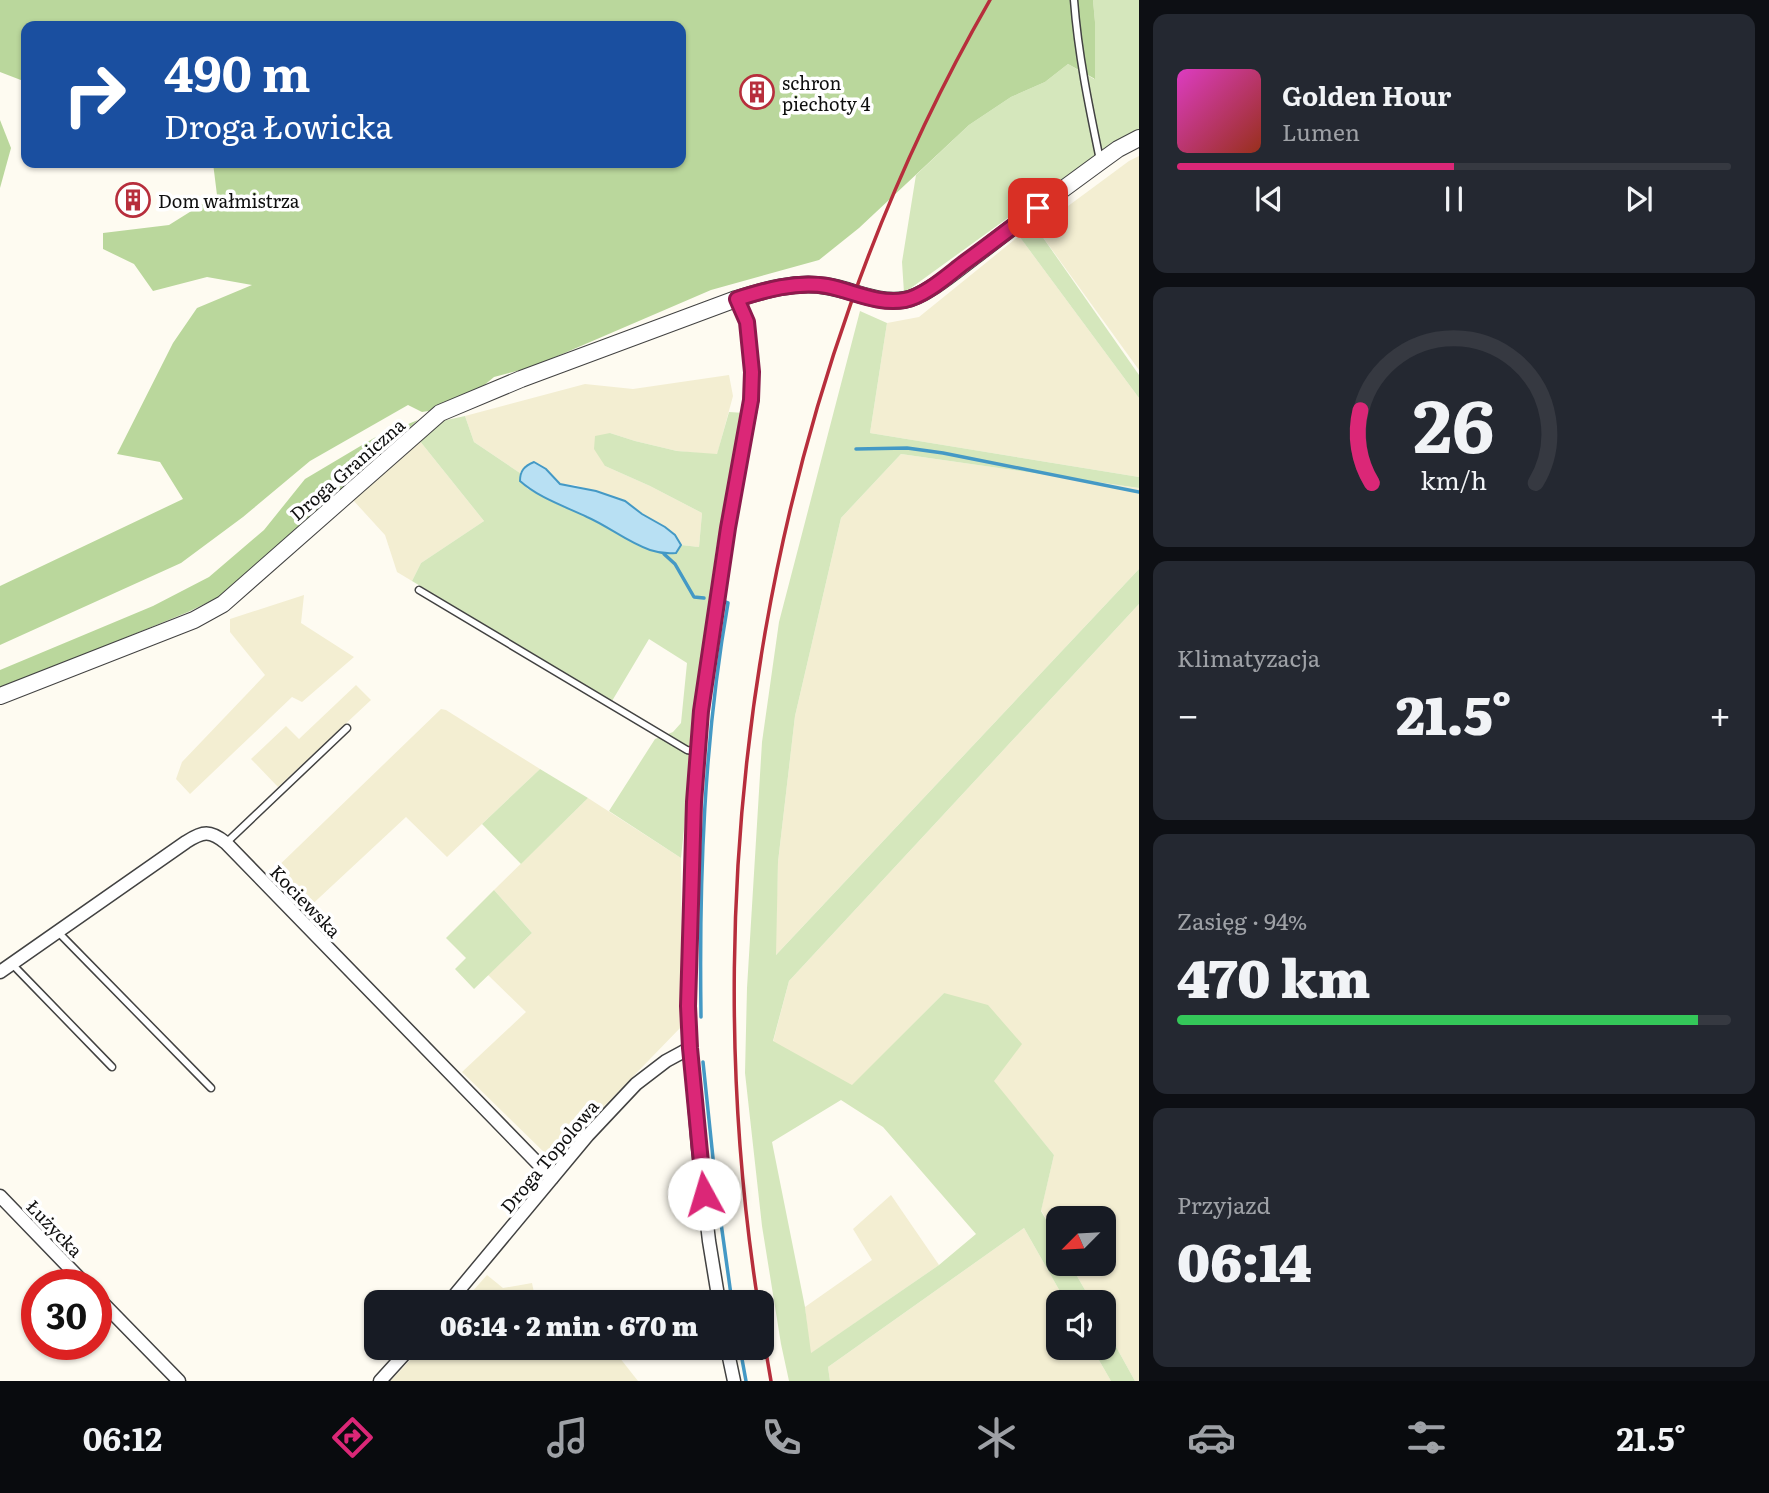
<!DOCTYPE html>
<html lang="pl">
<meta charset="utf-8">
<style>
:root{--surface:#171b24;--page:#242831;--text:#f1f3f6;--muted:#9ea1a6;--line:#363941;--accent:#db2777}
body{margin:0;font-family:Literata,serif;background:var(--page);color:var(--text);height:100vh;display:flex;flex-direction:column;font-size:26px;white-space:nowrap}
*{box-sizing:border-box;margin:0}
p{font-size:23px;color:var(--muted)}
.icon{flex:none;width:38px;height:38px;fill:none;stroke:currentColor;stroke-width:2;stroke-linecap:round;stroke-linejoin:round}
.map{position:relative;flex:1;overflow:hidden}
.side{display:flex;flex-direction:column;gap:14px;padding:14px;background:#0d0f14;width:630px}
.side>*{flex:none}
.banner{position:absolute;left:21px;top:21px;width:665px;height:147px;border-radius:14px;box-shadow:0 2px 5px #0004;background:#1a4fa0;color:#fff;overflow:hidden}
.needle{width:46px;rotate:246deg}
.tools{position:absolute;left:1046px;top:1206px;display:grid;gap:14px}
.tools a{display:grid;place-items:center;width:70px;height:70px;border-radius:14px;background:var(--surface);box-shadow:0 2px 5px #0004;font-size:35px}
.speed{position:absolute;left:21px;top:1269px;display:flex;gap:14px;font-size:35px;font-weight:700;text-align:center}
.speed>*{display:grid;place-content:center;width:91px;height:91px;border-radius:50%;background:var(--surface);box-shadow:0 2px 5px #0004;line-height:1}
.speed .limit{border:10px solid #d22;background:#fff;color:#111}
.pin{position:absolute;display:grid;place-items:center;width:60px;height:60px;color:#fff;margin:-30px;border-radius:14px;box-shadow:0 4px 10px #0006}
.me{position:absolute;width:77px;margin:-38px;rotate:354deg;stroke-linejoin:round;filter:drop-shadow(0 0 5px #0008)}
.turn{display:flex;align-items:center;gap:24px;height:147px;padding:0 28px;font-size:32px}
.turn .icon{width:91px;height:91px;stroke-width:2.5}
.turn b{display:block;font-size:49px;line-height:60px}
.big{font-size:52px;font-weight:800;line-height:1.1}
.side .widget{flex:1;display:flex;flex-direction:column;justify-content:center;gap:10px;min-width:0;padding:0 24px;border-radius:14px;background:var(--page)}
.side .dial{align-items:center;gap:0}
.dial svg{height:182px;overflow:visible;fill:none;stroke:var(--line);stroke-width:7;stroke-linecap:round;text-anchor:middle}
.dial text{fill:var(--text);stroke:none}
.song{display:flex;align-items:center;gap:21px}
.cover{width:84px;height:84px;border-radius:10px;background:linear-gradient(135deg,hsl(310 70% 55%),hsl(10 70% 35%))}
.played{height:7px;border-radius:4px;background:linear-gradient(90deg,var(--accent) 50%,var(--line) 50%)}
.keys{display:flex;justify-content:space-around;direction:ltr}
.heat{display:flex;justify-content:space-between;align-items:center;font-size:38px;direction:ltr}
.charge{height:10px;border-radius:5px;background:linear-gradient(90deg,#34c759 94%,var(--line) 0)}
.trip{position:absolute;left:364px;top:1290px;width:410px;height:70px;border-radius:14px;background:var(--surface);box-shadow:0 2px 5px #0004;font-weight:800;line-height:70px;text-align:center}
.dock{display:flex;height:112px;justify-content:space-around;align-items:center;background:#090b0e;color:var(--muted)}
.dock .icon{width:49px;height:49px}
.dock .current{color:var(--accent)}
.dock b{font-size:32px;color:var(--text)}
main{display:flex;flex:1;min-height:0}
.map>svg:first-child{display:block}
.farmland{fill:#f3eed2}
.green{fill:#d5e7bc;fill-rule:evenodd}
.forest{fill:#bad79c}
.water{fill:#b8e0f3;stroke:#4499c5;stroke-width:2}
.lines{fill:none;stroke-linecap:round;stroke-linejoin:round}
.stream{stroke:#4499c5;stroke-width:3.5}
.service-casing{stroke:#424242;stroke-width:9}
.minor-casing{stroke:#424242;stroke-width:15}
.tertiary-casing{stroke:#424242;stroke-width:18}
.service{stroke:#fff;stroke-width:6}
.minor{stroke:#fff;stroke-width:12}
.tertiary{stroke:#fff;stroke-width:16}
.rail{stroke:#b72e3c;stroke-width:3.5}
.route-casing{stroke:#8e194d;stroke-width:18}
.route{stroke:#db2777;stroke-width:12}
.labels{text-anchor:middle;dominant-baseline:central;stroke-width:7;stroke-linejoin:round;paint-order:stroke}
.poi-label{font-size:18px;fill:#0f0f0f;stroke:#fff;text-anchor:start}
.street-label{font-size:18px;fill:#0f0f0f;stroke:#fff}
</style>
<main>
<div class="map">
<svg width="1139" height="1381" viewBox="0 0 1139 1381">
<rect width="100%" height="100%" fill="#fefbf1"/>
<!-- farmland -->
<g class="farmland">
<polygon points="1139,156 1139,370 1037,229 1129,161"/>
<polygon points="1019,236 1139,398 1139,477 870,433 887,323 919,317"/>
<polygon points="729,375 733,396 717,455 677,451 635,441 610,433 605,466 650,486 702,513 699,547 681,545 675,535 665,527 642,514 625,501 575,485 560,484 546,469 526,465 520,473 474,442 465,416 585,384 633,389"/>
<polygon points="419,440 484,521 421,563 412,581 397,572 385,535 353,500"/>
<polygon points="901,454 1139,488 1139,569 775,956 778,862 795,716 841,518"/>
<polygon points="304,595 301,623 354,657 302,702 292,697 190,794 176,779 182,762 265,675 230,632 230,619"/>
<polygon points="1139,604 1139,1381 1135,1381 1104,1325 1104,1302 1092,1302 1070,1264 1104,1264 1104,1218 1059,1218 1059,1242 1041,1210 1054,1155 993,1081 944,993 852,1086 773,1042 789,981"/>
<polygon points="356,685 371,700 278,787 251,759 286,726 299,739"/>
<polygon points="441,709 446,710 540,769 447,857 406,817 305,911 269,875"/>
<polygon points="588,798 681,858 682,1026 552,1160 462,1072 526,1012 488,975 532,933 494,890"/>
<polygon points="891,1195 939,1265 810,1354 805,1307 872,1260 853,1229"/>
<polygon points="1024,1228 1066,1302 1059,1302 1059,1348 1092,1348 1111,1381 830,1381 828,1367"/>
<polygon points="487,1275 503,1288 532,1283 536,1302 463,1302"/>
<polygon points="422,1348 612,1348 638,1381 390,1381"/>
</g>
<!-- green -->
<g class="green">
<polygon points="1093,0 1139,0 1139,132 1110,147 1031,201 904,293 902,262 916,175 969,125 1011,97 1045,82 1068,64 1094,79 1095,22"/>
<polygon points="1037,229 1139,375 1139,398 1019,236"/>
<path d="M860 311 887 323 870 433 1139 477V488L901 454 841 518 795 716 778 862 776 955 1139 569V604L789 981 773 1041 852 1085 944 993 988 1005 1022 1044 994 1081 1054 1155 1041 1211 1059 1242V1264H1070L1092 1302H1066L1024 1228 828 1367 830 1381H789L781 1344 762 1226 745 1073 747 988 762 742 779 622ZM841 1100 883 1127 976 1234 939 1265 811 1353 805 1307 772 1142Z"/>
<polygon points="729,412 745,413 716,548 700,673 681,858 609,811 655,739 673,732 681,723 687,663 649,639 612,701 412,581 421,563 484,521 419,440 442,421 465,416 474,442 520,473 520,481 528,489 559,505 586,516 635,543 676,553 681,545 699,547 702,513 650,486 605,466 594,449 595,436 610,433 635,441 677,451 717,454"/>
<polygon points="540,769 588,798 521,864 482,824"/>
<polygon points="494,890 532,933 474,989 455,969 466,958 446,938"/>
<polygon points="1104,1325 1135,1381 1111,1381 1092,1348 1104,1348"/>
</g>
<!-- forest -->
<g class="forest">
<polygon points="0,0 1093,0 1095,22 1095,79 1068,64 1045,82 1011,97 969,125 859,228 819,260 711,290 532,367 494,377 459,406 422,412 408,405 310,461 243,517 181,563 0,645 0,586 183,499 160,462 117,454 173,343 197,308 252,285 207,277 153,291 134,264 103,249 103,233 169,225 217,195 213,163 681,163 681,26 26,26 26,82 0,72"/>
<polygon points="0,120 11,148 0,188"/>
<polygon points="418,420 219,597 188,612 0,689 0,670 153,606 209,577 264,530 305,479 374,438"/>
</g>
<!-- water -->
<path class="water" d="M534 462 546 469 560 484 596 491 625 501 642 514 665 527 675 535 681 545 676 553C667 554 659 553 650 550 627 542 608 526 587 517 564 506 539 498 520 481 520 471 524 466 534 462Z"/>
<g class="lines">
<!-- stream -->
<g class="stream">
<polyline points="856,449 907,448 943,453 1139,492"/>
<polyline points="664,554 675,564 694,597 704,598"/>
<path d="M701 1017C699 878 704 740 728 603L720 600"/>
<polyline points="703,1062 716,1187 732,1302"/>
<polyline points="740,1348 746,1381"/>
</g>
<!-- service casing -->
<g class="service-casing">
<g id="service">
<path d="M1074 0C1078 54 1089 107 1100 160"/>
<polyline points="419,590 687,750 698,752"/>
<polyline points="226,843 347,728"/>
<polyline points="58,932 211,1088"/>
<polyline points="12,964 112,1067"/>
</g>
</g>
<!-- minor casing -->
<g class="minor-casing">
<g id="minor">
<path d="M0 972 186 842C203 831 210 830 226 843L552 1178"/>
<polyline points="0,1196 85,1284"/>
<polyline points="96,1296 179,1381"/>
<polyline points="449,1302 588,1135 636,1084 666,1061 690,1048"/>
<polyline points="719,1302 709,1241 698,1147 690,1048 688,985 694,802 701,711 728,528 752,400 752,371 747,322 736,299"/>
<polyline points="727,1348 734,1381"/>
<polyline points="380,1381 410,1348"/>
</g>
</g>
<!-- tertiary casing -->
<g class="tertiary-casing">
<path id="tertiary" d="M0 696 194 620 223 604 440 413 521 379 736 299C765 290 795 281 826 286 853 290 876 304 904 300 926 297 962 265 980 252 1020 221 1060 191 1100 162L1118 149 1139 138"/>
</g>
<!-- service -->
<use href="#service" class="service"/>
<!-- minor -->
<use href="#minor" class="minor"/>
<!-- tertiary -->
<use href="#tertiary" class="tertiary"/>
<!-- rail -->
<g class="rail">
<path d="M758 1302C690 865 768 385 990 0"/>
<polyline points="761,1323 771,1381"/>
</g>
</g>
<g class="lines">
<!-- route casing -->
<g class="route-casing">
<path id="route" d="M704 1194 690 1048 688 1006 694 802 701 711 728 528 751 400 752 372 747 322 737 299C765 290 796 281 827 286 853 291 877 305 905 300 925 296 948 275 964 263 989 245 1013 226 1038 208"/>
</g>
<!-- route -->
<use href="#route" class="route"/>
</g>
<!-- icons -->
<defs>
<g id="building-ring" transform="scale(1.75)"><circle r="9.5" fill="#fff" stroke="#b72e3c" stroke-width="1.5"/><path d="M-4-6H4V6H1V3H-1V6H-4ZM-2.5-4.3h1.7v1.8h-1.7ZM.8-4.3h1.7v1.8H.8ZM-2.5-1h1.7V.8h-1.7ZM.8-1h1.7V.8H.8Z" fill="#b72e3c"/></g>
</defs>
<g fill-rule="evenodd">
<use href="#building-ring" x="757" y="92"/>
<use href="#building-ring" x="133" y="200"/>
</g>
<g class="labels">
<!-- poi labels -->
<g class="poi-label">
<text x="782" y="82">schron<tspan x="782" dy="21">piechoty 4</tspan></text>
<text x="158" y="200">Dom wałmistrza</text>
</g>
<!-- street labels -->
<g class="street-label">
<text transform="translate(347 469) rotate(-41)">Droga Graniczna</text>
<text transform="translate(306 901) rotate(46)">Kociewska</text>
<text transform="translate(549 1156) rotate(-50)">Droga Topolowa</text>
<text transform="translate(55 1228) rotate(46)">Łużycka</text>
</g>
</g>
</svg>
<div class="tools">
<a><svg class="needle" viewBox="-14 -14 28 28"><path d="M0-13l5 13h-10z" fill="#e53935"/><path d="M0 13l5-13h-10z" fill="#9ea1a6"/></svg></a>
<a><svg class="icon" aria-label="sound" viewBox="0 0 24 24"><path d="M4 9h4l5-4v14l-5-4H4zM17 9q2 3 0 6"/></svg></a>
</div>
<div class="speed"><div class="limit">30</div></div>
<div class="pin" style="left:1038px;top:208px;background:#d93025"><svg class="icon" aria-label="arrive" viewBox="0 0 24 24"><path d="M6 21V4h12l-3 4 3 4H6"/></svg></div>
<svg class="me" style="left:704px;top:1194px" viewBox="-20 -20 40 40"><circle r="19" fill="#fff"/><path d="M0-13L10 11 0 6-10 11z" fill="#db2777"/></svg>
<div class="trip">06:14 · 2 min · 670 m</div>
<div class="banner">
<div class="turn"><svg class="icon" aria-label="right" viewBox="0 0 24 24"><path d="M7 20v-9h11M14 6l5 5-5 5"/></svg><div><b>490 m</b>Droga Łowicka</div></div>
</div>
</div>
<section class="side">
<div class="widget">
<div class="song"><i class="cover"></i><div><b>Golden Hour</b><p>Lumen</p></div></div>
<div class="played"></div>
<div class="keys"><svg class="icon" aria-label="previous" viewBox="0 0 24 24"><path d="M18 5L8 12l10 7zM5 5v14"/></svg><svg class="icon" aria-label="pause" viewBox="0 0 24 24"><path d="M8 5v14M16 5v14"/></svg><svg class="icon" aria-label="next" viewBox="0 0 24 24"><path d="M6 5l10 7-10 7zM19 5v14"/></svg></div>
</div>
<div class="widget dial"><svg viewBox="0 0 100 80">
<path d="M14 69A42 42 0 1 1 86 69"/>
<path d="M14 69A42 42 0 0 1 9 37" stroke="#db2777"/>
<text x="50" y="56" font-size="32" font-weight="700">26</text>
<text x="50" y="72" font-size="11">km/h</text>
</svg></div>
<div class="widget"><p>Klimatyzacja</p>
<div class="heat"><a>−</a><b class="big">21.5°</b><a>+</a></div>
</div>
<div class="widget"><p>Zasięg · 94%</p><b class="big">470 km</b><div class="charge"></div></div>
<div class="widget"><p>Przyjazd</p><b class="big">06:14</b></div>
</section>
</main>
<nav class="dock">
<b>06:12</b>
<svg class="icon current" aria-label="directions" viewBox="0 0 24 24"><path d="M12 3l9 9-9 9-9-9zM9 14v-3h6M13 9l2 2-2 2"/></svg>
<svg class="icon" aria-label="music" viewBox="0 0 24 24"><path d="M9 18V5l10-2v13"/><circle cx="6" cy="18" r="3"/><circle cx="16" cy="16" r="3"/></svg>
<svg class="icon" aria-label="phone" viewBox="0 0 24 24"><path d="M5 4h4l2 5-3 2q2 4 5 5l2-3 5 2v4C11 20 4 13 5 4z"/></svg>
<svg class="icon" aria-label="climate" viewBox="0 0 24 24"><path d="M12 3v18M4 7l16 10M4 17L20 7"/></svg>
<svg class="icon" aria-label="car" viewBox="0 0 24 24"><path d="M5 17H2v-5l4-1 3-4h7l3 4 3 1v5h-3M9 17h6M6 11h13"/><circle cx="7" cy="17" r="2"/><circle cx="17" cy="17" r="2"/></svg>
<svg class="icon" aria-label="filters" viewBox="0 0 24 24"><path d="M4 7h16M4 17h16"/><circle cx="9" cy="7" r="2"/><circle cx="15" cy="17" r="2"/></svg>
<b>21.5°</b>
</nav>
